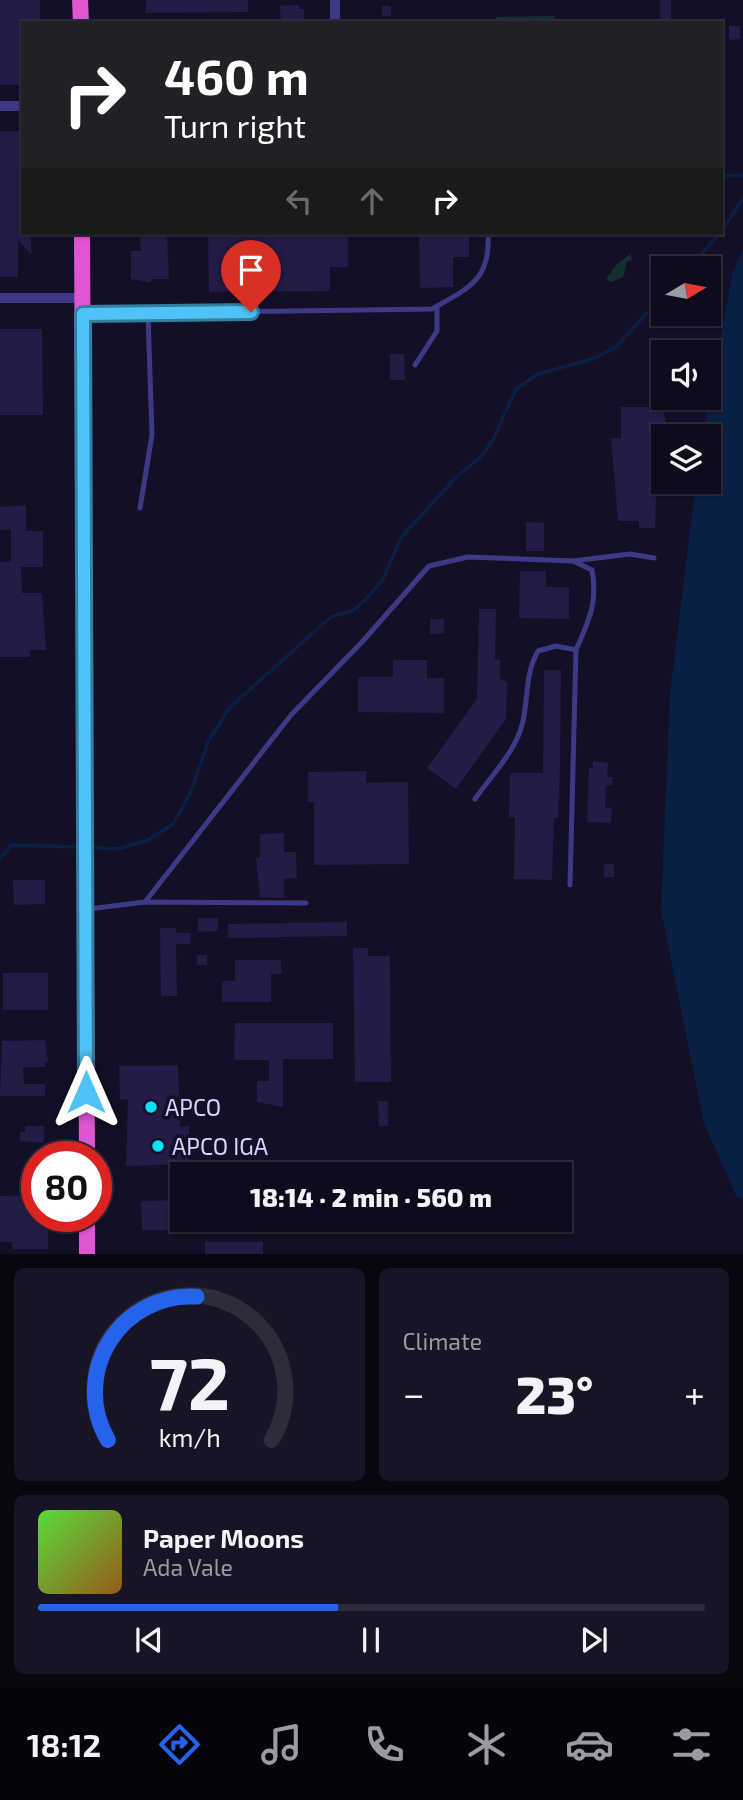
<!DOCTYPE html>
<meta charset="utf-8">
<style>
:root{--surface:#0e0b1c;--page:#171425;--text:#f1f3f6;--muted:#9b9ba3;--line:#2e2b3b;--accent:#2563eb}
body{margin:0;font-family:"Exo 2",sans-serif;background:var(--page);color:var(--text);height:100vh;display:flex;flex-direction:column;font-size:26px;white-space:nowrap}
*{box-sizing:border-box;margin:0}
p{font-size:23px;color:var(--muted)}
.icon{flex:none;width:38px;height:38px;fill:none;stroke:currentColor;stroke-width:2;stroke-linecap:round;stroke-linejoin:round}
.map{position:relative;height:1254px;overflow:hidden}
.side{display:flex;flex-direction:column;gap:14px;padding:14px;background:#08060f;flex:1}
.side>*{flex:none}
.banner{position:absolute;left:21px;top:21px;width:702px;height:214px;border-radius:0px;box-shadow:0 2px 5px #0004,0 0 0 2px var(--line);background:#202124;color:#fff;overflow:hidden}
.needle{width:46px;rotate:80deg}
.buttons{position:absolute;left:651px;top:256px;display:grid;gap:14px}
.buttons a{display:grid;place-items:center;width:70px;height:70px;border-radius:0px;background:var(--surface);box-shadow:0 2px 5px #0004,0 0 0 2px var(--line);font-size:35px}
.speed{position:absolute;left:21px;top:1141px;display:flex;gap:14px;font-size:35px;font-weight:700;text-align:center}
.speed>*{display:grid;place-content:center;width:91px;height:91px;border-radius:50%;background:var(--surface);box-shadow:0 2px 5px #0004,0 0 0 2px var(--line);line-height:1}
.speed .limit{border:10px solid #d22;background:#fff;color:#111}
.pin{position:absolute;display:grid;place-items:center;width:60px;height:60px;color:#fff;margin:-72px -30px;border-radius:50% 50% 50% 0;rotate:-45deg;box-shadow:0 0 7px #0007}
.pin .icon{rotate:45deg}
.me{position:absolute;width:77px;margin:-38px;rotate:0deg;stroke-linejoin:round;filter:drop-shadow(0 0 5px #0008)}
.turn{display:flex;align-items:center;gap:24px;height:147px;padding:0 28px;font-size:32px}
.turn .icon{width:91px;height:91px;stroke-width:2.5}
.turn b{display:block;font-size:49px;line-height:60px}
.lanes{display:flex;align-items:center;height:66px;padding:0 28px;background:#0003;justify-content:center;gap:35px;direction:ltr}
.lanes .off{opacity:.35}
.big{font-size:52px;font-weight:800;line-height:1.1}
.side .tile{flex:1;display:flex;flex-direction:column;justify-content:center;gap:10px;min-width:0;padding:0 24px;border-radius:10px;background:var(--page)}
.side .dial{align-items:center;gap:0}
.dial svg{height:182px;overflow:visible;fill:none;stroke:var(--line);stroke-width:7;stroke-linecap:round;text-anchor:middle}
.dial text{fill:var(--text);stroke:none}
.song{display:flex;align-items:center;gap:21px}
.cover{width:84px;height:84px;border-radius:10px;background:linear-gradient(135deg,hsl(110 70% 55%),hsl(30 70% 35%))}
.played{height:7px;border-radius:4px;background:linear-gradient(90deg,var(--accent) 45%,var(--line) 45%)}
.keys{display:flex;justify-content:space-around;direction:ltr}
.heat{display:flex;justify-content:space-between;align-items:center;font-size:38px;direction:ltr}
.side .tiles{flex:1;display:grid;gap:14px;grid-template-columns:1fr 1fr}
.tile:last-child{grid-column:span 2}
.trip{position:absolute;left:170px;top:1162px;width:402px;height:70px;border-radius:0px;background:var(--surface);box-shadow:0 2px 5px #0004,0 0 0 2px var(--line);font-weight:800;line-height:70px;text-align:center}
.tabs{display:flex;height:112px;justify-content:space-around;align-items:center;background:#06040b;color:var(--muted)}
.tabs .icon{width:49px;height:49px}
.tabs .on{color:var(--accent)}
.tabs b{font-size:32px;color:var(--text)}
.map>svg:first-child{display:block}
.green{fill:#12302f}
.water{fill:#0a1f44}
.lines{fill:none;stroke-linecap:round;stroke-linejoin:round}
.stream{stroke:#0a1f44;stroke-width:3.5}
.building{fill:#241b47}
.service{stroke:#3d3a85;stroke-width:5}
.minor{stroke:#3d3a85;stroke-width:10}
.trunk{stroke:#e055d1;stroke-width:16}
.route-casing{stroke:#337fa1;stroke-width:18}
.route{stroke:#4fc3f7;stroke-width:12}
.poi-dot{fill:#00e5ff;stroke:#130f26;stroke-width:2.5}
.labels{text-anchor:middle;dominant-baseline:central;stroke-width:7;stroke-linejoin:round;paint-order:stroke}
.poi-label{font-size:23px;fill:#d9d4ff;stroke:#130f26;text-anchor:start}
</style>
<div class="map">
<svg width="743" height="1254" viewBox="0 0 743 1254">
<rect width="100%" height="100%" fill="#130f26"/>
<!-- green -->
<g class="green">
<polygon points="555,16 555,23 496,23 496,17"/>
<polygon points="630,254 632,259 627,262 623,277 611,282 606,279 616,265"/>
</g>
<!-- water -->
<polygon class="water" points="743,250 743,1199 737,1197 704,1124 661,911 670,694 696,481 709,481 709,436 703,436 732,274"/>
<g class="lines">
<!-- stream -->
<g class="stream">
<polyline points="721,176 743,175"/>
<polyline points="721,232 743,198"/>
<polyline points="689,268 720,233"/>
<polyline points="89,847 118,849 146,841 173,824 190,794 209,740 230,707 331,617 354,610 367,598 382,581 401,538 456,477 481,457 493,440 516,389 538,374 592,359 616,347 663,296"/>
<polyline points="0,859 11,845 81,847"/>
</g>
</g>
<!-- building -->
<g class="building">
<polygon points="0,0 40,0 40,23 23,23 23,85 0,85"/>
<polygon points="146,0 248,0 248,12 146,13"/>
<rect x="660" y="0" width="11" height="23"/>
<polygon points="290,5 299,5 299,9 304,9 304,23 281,23 280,6"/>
<rect x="382" y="6" width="9" height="10"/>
<polygon points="729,26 740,26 740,39 729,40"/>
<polygon points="0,131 23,131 23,233 31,233 31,254 18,240 18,277 0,277"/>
<polygon points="140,233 167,233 169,279 151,279 151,283 131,279 131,251 141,251"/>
<polygon points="219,233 348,233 348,267 330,267 330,291 209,292 208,234"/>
<polygon points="419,233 469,233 469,257 453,257 453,287 420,288"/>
<polygon points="0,329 42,329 43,415 0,415"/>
<polygon points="390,354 404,354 405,380 390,380"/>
<polygon points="621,407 663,407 666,424 672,424 672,436 663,436 663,481 672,481 672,493 656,493 655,528 639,528 639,521 618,521 611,438 621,438"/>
<polygon points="26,505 26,531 43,531 43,567 21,567 22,593 42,593 46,650 30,650 30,657 0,657 0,562 11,562 11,530 0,530 0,507"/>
<polygon points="526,522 544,523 544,551 526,551"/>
<polygon points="520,571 546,571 546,587 569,587 569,619 519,618"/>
<polygon points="479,609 496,609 495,659 500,660 500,678 507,683 506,719 456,789 427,768 477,699"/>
<polygon points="430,619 444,619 444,633 430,634"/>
<polygon points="393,660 427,660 427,678 444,678 444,713 358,712 358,677 393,677"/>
<polygon points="544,670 561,670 560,765 558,818 554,818 552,880 514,879 515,817 509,817 510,773 543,773"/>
<polygon points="593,761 608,763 607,777 613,777 612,786 606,785 605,807 612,808 611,823 587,822 589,768 593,768"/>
<polygon points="366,771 366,783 408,782 409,864 314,865 314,802 308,802 308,772"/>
<polygon points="284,833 284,852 296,852 297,878 284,879 284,898 260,897 256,858 260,858 260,834"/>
<rect x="604" y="864" width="10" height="13"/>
<polygon points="13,880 45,880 45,904 14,905"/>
<polygon points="198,918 218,918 218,931 198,932"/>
<polygon points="347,922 347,936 228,938 228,924"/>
<polygon points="160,928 176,928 176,933 190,933 191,944 176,944 177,996 161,996"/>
<polygon points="353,948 368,948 368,956 390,956 391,1082 355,1082"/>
<rect x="197" y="955" width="10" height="10"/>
<polygon points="235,960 281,960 282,974 271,974 271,1002 222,1002 222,981 235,981"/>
<rect x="3" y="973" width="45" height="37"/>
<polygon points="235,1023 333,1023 333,1059 283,1059 283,1107 257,1102 257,1081 269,1081 269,1060 234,1060"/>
<polygon points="45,1040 48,1062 45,1062 45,1067 23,1067 24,1084 45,1084 45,1096 0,1096 2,1041"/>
<polygon points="178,1065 180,1127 189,1126 190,1164 126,1166 128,1099 120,1100 119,1066"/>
<polygon points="378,1101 388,1101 388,1126 379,1126"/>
<polygon points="25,1126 44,1126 44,1143 20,1141 20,1132 25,1132"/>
<polygon points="37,1195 37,1216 48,1216 48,1249 12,1249 12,1242 0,1242 0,1196"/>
<polygon points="182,1200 182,1220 198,1220 198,1230 142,1230 141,1201"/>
<rect x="205" y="1242" width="58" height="12"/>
</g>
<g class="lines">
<!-- service -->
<g class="service">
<path d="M85 314 432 309C468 288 491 281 488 233"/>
<polyline points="415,365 437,331 437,306"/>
<polyline points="140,508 152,435 148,314"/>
<polyline points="573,561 630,554 654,558"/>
<polyline points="570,885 576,650"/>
<path d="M145 902 291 715 362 642 429 566 468 557 573 561 592 570C598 603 589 620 576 650L556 646 538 651C524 676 529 699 522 725 515 752 491 776 475 799"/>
<polyline points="89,909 145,902 306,903"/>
</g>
<!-- minor -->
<g class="minor">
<polyline points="335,23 335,0"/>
<polyline points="0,106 23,106"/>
<polyline points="0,298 83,298"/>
</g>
<!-- trunk -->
<g class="trunk">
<polyline points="80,0 81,23"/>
<polyline points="82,233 87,1157"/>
<polyline points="87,1216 87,1254"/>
</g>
</g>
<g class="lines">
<!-- route casing -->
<g class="route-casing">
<polyline id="route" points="86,1092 83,314 251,312"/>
</g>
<!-- route -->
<use href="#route" class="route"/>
</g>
<!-- markers -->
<g class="poi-dot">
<circle cx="151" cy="1107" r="7"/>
<circle cx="158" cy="1146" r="7"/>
</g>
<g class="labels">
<!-- poi labels -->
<g class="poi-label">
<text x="165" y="1107">APCO</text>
<text x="172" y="1146">APCO IGA</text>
</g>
</g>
</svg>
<div class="buttons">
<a><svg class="needle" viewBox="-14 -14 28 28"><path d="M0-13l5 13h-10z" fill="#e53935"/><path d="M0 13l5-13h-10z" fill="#9b9ba3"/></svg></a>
<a><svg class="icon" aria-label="sound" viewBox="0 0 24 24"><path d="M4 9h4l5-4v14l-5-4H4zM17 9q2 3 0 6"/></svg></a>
<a><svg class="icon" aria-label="layers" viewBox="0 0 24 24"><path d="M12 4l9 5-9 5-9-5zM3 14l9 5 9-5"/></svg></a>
</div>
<div class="speed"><div class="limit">80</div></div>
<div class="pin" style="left:251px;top:312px;background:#d93025"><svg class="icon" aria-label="arrive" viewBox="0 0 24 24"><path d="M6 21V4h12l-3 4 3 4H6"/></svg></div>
<svg class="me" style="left:86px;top:1092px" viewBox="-20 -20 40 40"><path d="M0-17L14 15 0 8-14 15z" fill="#4fc3f7" stroke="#fff" stroke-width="4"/></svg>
<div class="trip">18:14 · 2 min · 560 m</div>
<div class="banner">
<div class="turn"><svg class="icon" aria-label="right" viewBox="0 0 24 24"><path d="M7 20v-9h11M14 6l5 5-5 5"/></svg><div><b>460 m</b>Turn right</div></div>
<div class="lanes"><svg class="icon off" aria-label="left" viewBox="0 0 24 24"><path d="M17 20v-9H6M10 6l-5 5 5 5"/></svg><svg class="icon off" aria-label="ahead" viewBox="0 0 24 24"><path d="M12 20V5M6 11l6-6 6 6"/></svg><svg class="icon" aria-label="right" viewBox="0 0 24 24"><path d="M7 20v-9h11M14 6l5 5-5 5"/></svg></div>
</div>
</div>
<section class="side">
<div class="tiles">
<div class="tile dial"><svg viewBox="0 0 100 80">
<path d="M14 69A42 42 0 1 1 86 69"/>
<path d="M14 69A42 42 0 0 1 53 6" stroke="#2563eb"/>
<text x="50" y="56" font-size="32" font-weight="700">72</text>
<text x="50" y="72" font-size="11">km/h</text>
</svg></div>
<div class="tile"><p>Climate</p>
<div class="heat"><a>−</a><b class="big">23°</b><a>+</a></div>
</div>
<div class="tile">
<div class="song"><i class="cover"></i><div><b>Paper Moons</b><p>Ada Vale</p></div></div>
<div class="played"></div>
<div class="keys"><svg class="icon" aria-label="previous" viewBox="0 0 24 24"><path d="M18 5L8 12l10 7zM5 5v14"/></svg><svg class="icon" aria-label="pause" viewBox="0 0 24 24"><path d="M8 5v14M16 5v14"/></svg><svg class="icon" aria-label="next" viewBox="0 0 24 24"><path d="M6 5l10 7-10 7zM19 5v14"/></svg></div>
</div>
</div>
</section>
<nav class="tabs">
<b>18:12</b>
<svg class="icon on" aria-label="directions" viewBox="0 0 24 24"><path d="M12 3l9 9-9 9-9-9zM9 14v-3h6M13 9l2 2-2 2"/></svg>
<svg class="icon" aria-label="music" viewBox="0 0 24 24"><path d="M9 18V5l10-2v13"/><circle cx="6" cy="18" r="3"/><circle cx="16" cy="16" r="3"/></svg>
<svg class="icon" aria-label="phone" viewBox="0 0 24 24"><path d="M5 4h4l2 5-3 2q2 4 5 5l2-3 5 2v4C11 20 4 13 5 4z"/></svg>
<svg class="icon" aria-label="climate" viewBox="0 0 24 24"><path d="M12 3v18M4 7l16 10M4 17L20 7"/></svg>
<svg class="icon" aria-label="car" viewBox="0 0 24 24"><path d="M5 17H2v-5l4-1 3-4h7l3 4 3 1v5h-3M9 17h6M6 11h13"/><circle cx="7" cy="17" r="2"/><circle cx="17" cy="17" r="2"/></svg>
<svg class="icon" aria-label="filters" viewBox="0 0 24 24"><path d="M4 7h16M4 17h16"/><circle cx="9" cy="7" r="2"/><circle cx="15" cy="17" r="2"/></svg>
</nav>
